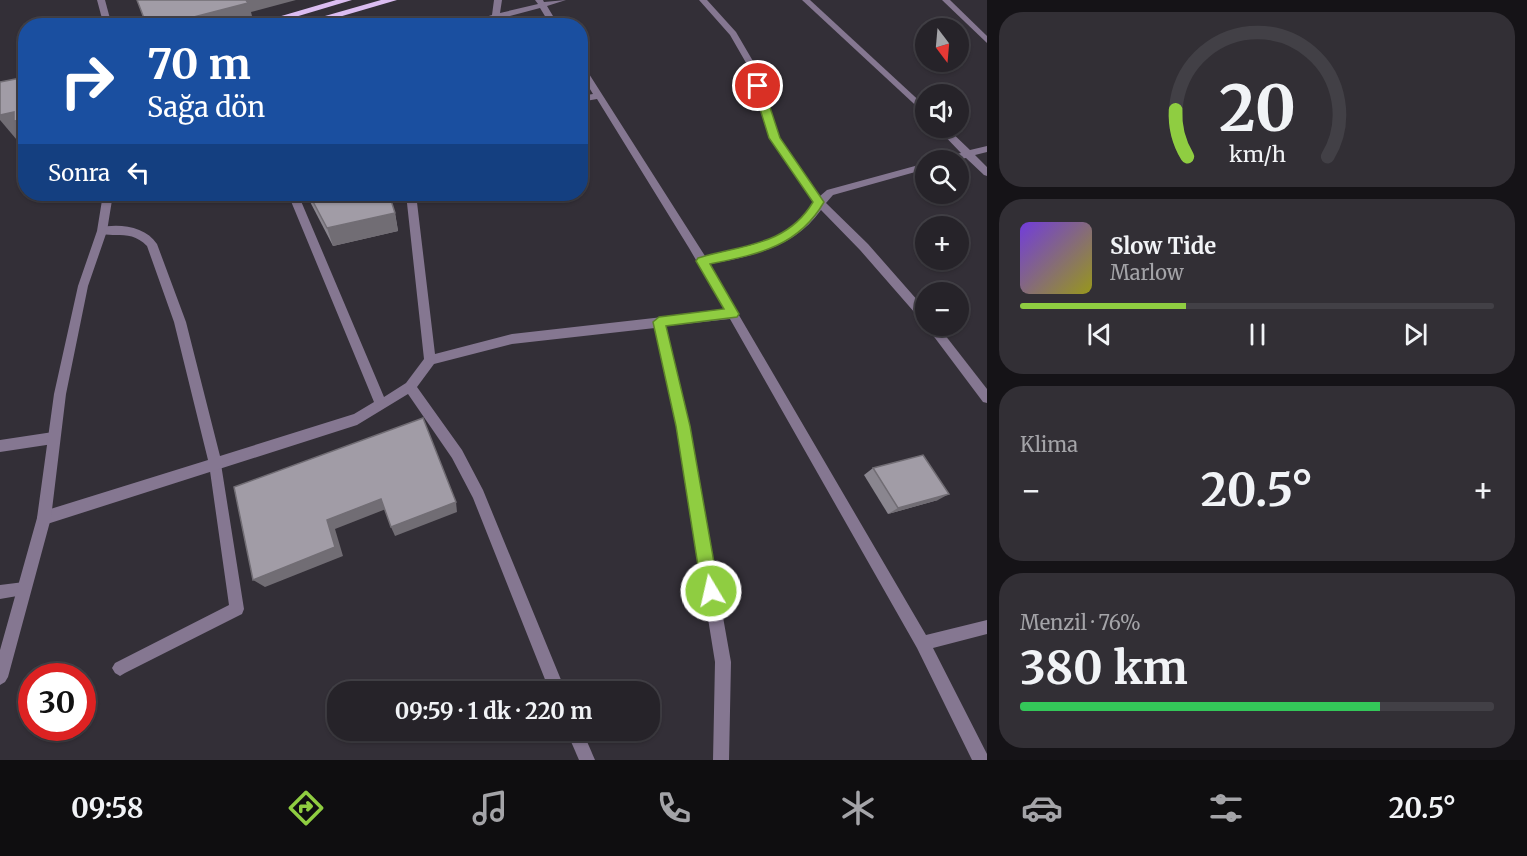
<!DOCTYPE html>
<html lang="tr">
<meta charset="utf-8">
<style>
:root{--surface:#262329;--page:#322f35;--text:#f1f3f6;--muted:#a4a4a8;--line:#424046;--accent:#8fcd41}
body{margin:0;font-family:Merriweather,serif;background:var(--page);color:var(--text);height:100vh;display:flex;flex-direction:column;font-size:22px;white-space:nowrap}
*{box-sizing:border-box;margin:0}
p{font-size:20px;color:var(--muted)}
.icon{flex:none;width:33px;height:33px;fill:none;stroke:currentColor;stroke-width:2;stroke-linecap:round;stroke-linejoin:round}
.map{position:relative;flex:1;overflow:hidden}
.drawer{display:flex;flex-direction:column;gap:12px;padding:12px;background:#151317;width:540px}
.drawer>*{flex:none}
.top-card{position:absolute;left:18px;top:18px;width:570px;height:183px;border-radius:24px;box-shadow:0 2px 4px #0004,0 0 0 2px var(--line);background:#1a4fa0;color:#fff;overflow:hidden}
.needle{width:39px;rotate:164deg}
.controls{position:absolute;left:915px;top:18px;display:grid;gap:12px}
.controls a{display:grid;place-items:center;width:54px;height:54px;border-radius:50%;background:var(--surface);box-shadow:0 2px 4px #0004,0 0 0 2px var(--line);font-size:30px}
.speed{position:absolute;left:18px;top:663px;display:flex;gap:12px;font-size:30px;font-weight:700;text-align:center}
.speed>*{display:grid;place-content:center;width:78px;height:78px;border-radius:50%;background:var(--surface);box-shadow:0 2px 4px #0004,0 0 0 2px var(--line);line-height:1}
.speed .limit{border:9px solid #d22;background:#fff;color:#111}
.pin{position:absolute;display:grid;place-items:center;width:51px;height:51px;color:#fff;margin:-26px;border:3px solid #fff;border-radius:50%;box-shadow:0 2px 6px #0007}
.me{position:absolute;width:66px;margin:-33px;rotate:351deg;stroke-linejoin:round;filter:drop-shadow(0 0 4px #0008)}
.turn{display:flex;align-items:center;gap:21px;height:126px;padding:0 30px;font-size:27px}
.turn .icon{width:78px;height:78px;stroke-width:2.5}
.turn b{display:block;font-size:42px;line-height:51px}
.then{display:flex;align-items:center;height:57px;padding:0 30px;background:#0003;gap:12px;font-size:22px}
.big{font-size:45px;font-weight:700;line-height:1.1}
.drawer .tile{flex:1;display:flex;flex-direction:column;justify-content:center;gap:9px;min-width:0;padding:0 21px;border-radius:24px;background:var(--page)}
.drawer .dial{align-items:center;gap:0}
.dial svg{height:156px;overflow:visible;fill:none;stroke:var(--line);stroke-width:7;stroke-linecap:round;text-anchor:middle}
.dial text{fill:var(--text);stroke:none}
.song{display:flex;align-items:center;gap:18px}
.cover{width:72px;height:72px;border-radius:9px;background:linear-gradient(135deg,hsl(260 70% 55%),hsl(60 70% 35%))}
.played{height:6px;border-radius:3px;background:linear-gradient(90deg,var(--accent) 35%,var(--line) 35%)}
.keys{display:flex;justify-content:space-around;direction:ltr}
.heat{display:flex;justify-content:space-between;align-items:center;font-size:33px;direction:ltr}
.charge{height:9px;border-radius:4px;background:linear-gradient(90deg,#34c759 76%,var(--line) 0)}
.trip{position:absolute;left:327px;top:681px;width:333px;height:60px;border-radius:24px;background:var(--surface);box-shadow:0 2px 4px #0004,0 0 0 2px var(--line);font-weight:700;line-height:60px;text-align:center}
.dock{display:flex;height:96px;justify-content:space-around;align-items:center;background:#0f0e10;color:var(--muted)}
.dock .icon{width:42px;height:42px}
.dock .current{color:var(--accent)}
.dock b{font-size:27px;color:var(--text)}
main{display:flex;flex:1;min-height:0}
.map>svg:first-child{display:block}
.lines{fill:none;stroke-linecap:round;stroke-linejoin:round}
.service{fill:#857791;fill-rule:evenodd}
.minor{fill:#857791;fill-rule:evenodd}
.tertiary{fill:#857791;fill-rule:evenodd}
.primary{fill:#dbbdf1;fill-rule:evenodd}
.wall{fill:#8a868f}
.shaded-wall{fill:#716d74}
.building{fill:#a19ca6;stroke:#716d74;stroke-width:1.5}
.route{fill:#8fcd41;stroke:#5d852a;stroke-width:1.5}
</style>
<main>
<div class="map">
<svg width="987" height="760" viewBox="0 0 987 760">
<rect width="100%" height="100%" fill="#332f37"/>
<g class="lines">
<!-- service -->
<polygon class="service" points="215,458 220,460 221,464 244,609 242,614 125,673 120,676 115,673 112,668 115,663 229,605 209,464 210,460"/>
<!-- minor -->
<g class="minor">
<polygon points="494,0 502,0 500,13 538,4 535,0 543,0 544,2 566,0 547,6 559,26 551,26 540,8 498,19 491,23 487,21 471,26 456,26 492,15"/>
<path d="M699 0H707L736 32 757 68 780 138 820 196 827 190 926 163V169L833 195 826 203 868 244 926 310V322L922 321 860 250 821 210C795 247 752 257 709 264L926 635 987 620V634L933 648 987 754V760H972L917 648 730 319 666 326 689 426 731 662 729 760H713L715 662 677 426 655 328 512 344 434 364 417 387 462 450 483 490 566 692H550L473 498 452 458 408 394 357 425 44 525 39 523 37 518 39 513 44 511 208 460 174 322 147 246C132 230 117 237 98 234V228C118 223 145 226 157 244L186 322 220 456 354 414 374 402 288 194H298L384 397 406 383 424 359 406 194H416L435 354 512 334 725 310 689 248 597 99 580 102V96L593 94 580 73V64L584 66 705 256C748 249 788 241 815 203L770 138 749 68 730 35Z"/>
<polygon points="802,0 810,0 926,107 926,115"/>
<polygon points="942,0 950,0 987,36 987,43"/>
<polygon points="937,128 947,128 970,150 987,146 987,152 975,155 987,167 987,176 984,175 966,158 955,160 941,160 942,158 961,153"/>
<polygon points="926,326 938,326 987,389 987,403 983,402"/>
<polygon points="53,432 57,434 59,438 57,442 53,444 0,452 0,440"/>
<polygon points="24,582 29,584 31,589 29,594 0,599 0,585"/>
<polygon points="566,730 582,730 595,760 579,760"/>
</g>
<!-- tertiary -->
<g class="tertiary">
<polygon points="97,0 105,0 112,26 104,26"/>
<polygon points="103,194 113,194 107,231 88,286 66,394 51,518 8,677 5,682 0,685 0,650 37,518 54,394 78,286 97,231"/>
</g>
<!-- primary -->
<g class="primary">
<polygon points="336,0 352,0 265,26 247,26"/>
<polygon points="381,0 397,0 308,26 290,26"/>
</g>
</g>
<!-- wall -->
<g class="wall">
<polygon points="306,194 389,194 395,213 398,231 333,246"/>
<polygon points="873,468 938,500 888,514 864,475"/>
</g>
<!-- shaded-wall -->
<g class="shaded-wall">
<polygon points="246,0 296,0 251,12 252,16 215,26 159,26"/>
<polygon points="14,112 26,119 26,145 22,146 0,120 0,115"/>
<polygon points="395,213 398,231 333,246 327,228"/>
<polygon points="949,494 938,500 888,514 898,508"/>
<polygon points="381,499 386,509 335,529 343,556 265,587 253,580 327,520"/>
<polygon points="456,502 457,512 395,536 391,527"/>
</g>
<!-- building -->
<g class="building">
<polygon points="137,0 246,0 248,3 159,26 147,26"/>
<polygon points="26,77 26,119 14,121 14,112 0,115 0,82"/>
<polygon points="309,194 389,194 395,213 327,228"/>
<polygon points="423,418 456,502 391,527 381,499 327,520 335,547 253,580 234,487"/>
<polygon points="923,455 949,494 898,508 873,468"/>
</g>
<!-- route -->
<path class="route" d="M758 83 763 86 780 138 824 202C798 247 758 254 710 264L739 314 737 317 666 326 690 426 719 591 717 597 711 599 705 597 702 591 676 426 653 322 659 317 724 309 696 261 698 258C741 245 787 246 813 202L769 138 753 86Z"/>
</svg>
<div class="controls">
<a><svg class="needle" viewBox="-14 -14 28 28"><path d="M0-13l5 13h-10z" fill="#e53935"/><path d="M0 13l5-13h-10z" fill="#a4a4a8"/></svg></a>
<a><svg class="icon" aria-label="sound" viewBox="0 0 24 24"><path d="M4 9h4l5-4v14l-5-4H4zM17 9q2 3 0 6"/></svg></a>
<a><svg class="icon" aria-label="search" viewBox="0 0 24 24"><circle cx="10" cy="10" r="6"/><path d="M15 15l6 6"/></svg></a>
<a>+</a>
<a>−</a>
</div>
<div class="speed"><div class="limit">30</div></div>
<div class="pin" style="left:758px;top:86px;background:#d93025"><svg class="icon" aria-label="arrive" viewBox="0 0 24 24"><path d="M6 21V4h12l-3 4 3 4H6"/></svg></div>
<svg class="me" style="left:711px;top:591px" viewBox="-20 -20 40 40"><circle r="17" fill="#8fcd41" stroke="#fff" stroke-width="3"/><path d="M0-11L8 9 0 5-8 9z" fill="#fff"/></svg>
<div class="trip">09:59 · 1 dk · 220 m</div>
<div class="top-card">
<div class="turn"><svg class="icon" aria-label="right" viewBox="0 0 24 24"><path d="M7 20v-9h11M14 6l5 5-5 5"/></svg><div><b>70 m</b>Sağa dön</div></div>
<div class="then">Sonra<svg class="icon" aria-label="left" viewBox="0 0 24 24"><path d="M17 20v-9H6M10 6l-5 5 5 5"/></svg></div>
</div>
</div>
<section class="drawer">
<div class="tile dial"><svg viewBox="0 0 100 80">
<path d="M14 69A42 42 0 1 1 86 69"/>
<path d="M14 69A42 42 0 0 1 8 45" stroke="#8fcd41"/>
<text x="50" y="56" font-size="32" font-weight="700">20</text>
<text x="50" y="72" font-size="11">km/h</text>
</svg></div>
<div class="tile">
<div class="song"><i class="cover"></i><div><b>Slow Tide</b><p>Marlow</p></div></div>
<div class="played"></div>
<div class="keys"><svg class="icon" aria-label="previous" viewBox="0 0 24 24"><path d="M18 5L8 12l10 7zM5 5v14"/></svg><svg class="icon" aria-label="pause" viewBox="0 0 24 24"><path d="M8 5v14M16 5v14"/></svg><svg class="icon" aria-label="next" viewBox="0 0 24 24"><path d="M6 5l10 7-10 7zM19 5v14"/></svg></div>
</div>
<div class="tile"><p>Klima</p>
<div class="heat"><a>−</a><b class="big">20.5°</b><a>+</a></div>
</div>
<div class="tile"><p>Menzil · 76%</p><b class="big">380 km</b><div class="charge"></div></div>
</section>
</main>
<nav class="dock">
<b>09:58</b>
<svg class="icon current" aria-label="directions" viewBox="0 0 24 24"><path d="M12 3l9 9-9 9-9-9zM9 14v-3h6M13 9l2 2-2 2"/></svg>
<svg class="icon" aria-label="music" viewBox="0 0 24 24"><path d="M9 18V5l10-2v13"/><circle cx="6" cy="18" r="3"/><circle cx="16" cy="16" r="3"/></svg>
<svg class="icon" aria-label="phone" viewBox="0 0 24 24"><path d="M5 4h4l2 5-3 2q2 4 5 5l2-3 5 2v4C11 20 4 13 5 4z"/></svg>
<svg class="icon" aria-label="climate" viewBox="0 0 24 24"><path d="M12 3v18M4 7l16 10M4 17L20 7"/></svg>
<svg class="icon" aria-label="car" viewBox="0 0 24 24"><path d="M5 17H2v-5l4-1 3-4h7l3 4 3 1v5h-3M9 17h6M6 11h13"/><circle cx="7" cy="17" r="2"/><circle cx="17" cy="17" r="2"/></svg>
<svg class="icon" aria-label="filters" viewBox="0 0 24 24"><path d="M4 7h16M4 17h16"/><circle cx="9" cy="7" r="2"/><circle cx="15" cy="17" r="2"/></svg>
<b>20.5°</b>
</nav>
